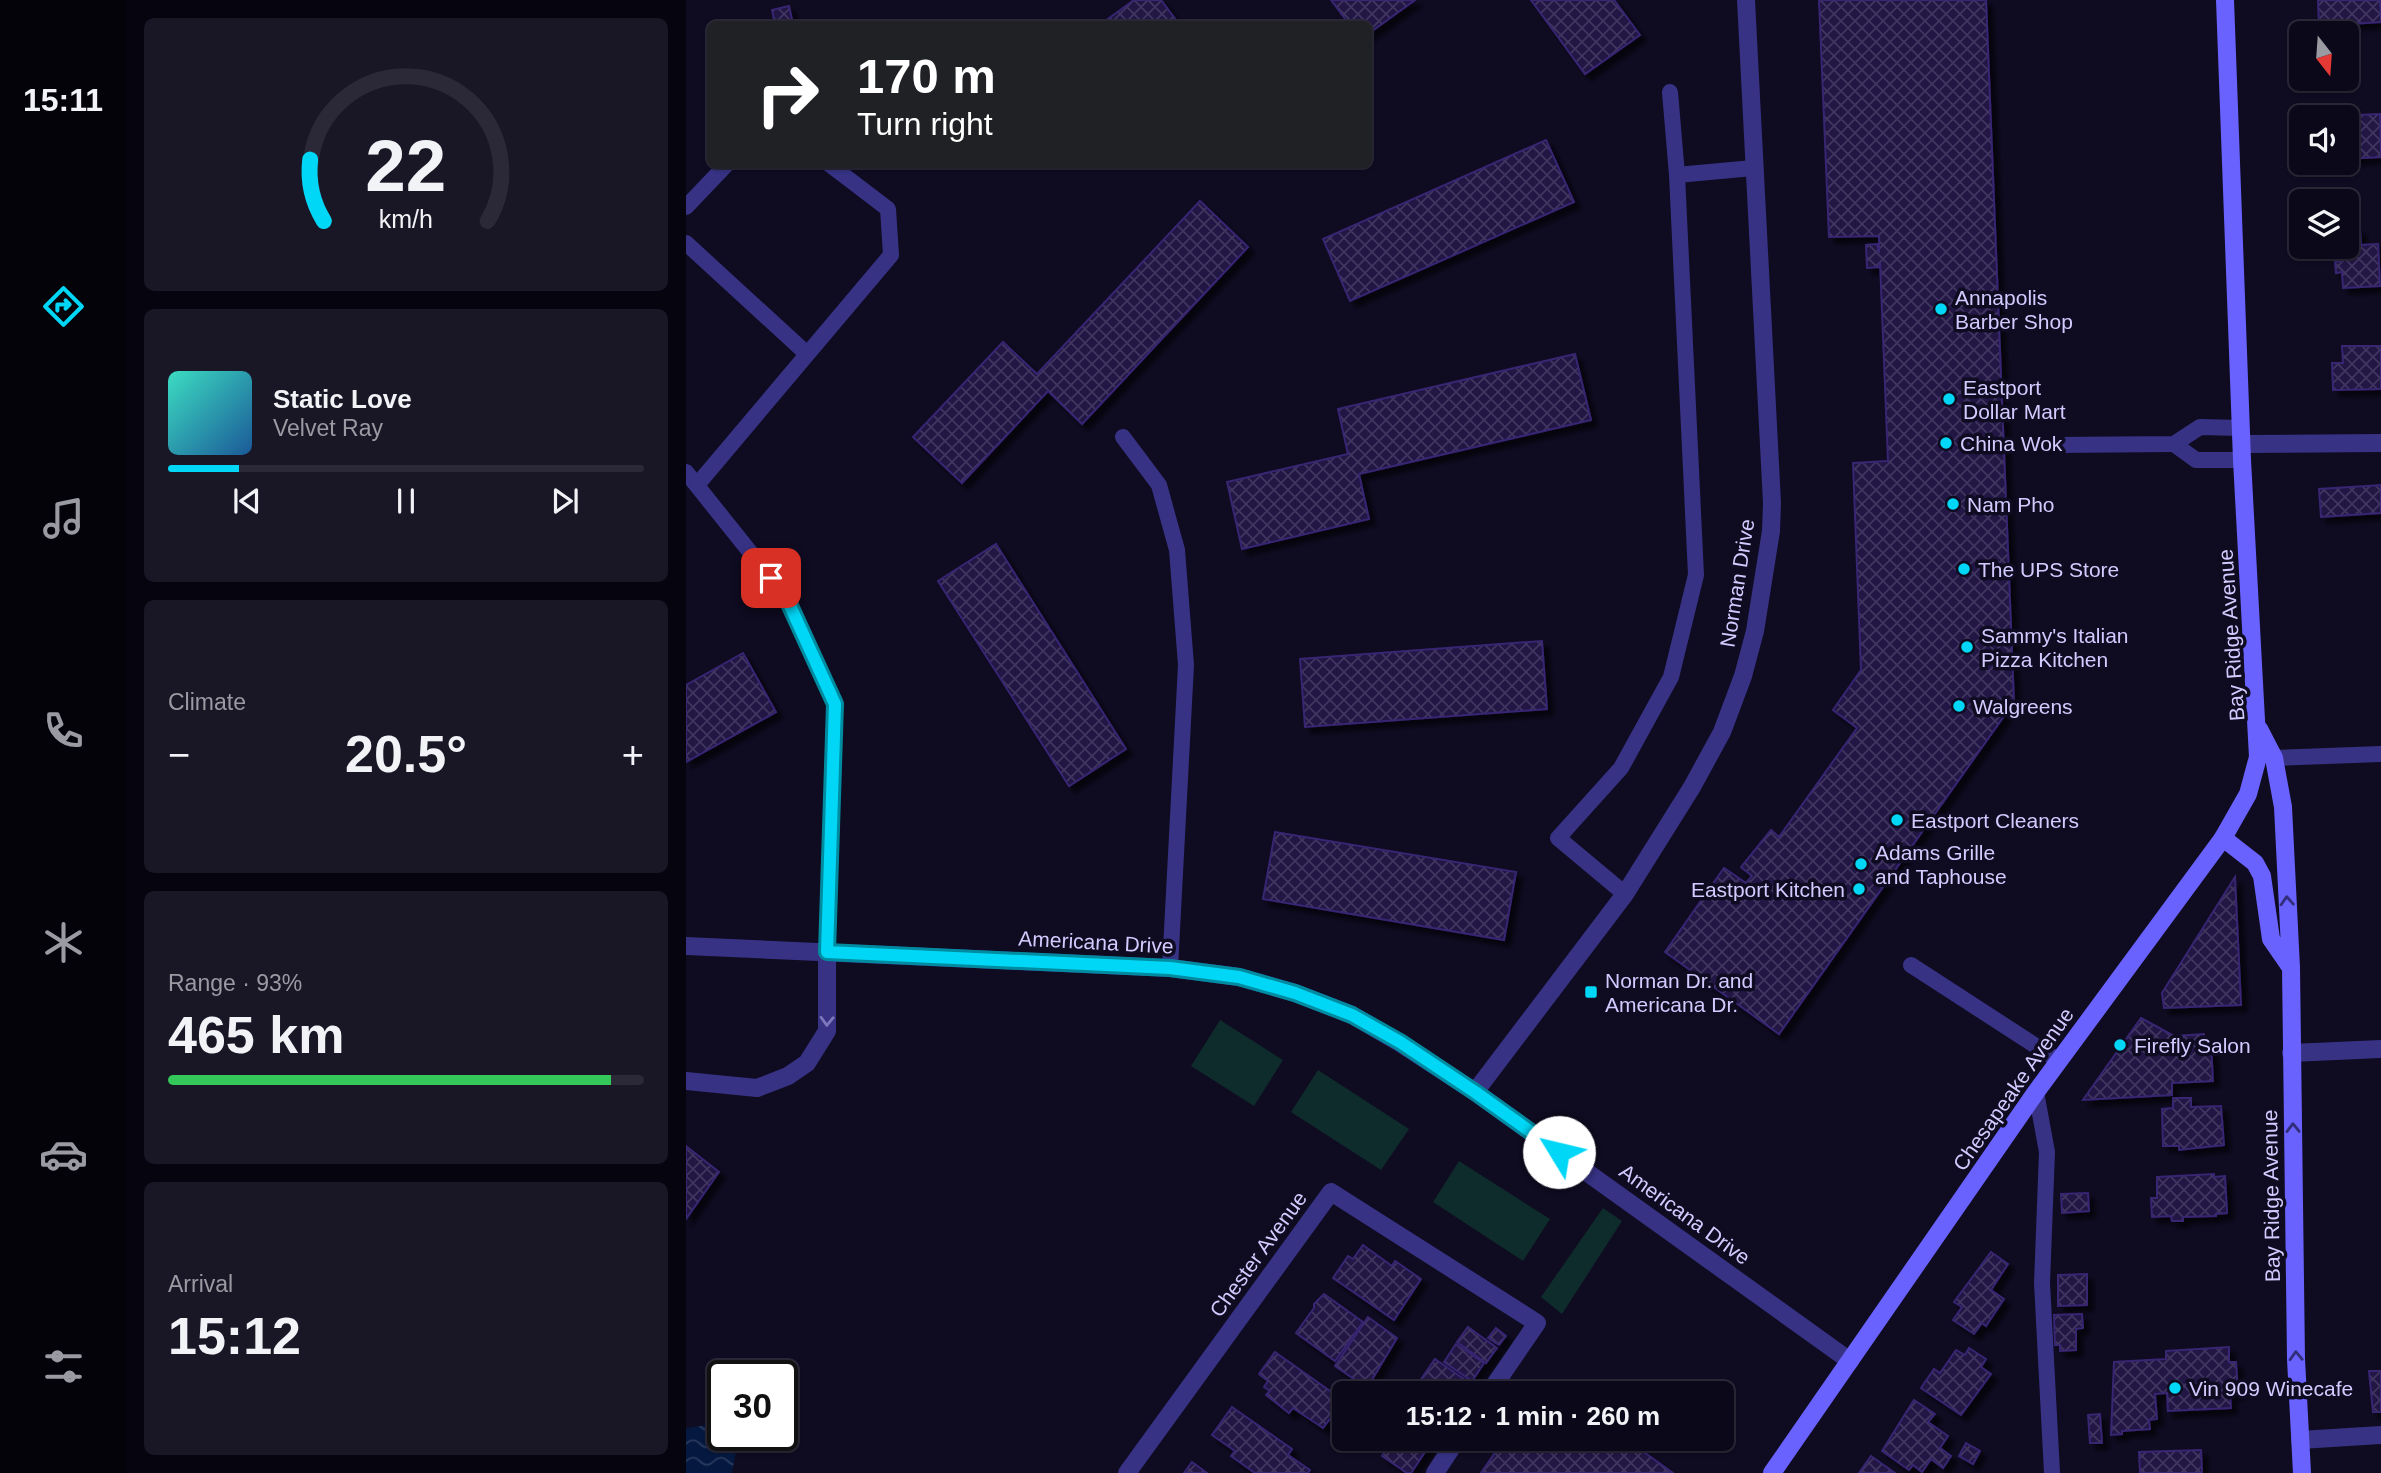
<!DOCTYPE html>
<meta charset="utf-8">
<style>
:root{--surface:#0b0819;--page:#191626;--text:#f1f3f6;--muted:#9a9aa2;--line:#2b2938;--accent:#00d7f6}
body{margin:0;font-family:Helvetica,sans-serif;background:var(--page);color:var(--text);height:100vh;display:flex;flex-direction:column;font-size:26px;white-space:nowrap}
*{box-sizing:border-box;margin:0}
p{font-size:23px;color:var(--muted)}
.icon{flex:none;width:38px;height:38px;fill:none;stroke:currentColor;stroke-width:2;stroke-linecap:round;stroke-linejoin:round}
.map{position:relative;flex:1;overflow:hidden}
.panel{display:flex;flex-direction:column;gap:18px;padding:18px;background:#06040e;width:560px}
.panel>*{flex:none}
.banner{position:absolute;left:21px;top:21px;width:665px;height:147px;border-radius:10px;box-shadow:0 2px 5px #0004,0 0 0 2px var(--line);background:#202124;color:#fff;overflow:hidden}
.needle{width:46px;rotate:163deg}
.buttons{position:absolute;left:1603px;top:21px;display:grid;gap:14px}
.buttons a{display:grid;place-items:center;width:70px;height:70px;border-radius:10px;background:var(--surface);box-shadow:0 2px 5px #0004,0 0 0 2px var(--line);font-size:35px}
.speed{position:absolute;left:21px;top:1360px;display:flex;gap:14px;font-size:35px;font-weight:700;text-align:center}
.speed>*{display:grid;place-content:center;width:91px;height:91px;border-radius:50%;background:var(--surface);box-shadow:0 2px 5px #0004,0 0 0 2px var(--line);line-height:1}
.speed .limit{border:4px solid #111;border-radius:10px;background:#fff;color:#111}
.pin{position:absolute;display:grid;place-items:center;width:60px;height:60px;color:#fff;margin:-30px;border-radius:14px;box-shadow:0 4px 10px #0006}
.me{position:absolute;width:77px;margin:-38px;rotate:306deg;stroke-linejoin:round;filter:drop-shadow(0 0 5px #0008)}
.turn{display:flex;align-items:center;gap:24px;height:147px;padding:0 35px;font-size:32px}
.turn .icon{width:91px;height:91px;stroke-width:2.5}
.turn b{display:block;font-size:49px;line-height:60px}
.big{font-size:52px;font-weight:700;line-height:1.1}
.panel .card{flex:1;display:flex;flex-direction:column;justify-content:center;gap:10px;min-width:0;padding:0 24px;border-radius:10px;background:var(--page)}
.panel .dial{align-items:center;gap:0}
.dial svg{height:182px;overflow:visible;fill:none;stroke:var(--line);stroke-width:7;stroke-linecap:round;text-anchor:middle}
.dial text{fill:var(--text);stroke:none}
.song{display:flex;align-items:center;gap:21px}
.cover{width:84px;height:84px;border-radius:10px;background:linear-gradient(135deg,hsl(170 70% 55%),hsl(210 70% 35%))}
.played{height:7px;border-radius:4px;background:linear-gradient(90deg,var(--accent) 15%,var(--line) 15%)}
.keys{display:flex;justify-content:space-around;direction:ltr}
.heat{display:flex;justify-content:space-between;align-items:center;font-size:38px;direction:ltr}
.charge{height:10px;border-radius:5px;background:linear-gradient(90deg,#34c759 93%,var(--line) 0)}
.trip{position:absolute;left:646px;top:1381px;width:402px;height:70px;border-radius:10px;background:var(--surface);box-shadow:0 2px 5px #0004,0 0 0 2px var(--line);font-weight:700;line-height:70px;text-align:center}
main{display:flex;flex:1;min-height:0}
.tab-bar{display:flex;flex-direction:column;width:126px;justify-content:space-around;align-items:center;background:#04030a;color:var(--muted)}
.tab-bar .icon{width:49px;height:49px}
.tab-bar .current{color:var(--accent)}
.tab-bar b{font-size:32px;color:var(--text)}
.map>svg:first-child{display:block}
.park{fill:#0e2c2b}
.water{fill:url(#water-waves)}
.building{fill:url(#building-cross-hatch);stroke:#372572;stroke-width:2;filter:url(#shadow)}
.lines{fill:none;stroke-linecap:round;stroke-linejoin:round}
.lane{stroke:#373284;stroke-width:16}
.street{stroke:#373284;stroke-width:18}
.secondary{stroke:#6a62ff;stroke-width:18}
.oneway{stroke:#332e7a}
.oneway2{stroke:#7d77bb}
.route-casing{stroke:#008ca0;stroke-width:18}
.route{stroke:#00d7f6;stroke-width:12}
.poi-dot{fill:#00d7f6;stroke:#0f0b21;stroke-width:2.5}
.labels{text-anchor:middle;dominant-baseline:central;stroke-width:7;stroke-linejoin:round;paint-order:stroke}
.poi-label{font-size:21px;fill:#d2cbff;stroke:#0f0b21;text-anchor:start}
.street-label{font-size:21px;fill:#d2cbff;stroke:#0f0b21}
</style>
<main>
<nav class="tab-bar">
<b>15:11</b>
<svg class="icon current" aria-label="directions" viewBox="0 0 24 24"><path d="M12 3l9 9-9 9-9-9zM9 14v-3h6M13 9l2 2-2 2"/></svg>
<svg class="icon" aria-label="music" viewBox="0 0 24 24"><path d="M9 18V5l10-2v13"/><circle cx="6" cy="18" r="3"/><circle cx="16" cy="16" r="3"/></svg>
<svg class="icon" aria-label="phone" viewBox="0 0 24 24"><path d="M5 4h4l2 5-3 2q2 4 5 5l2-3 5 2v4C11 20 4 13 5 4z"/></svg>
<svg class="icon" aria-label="climate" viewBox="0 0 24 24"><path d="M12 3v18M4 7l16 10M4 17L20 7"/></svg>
<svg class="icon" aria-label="car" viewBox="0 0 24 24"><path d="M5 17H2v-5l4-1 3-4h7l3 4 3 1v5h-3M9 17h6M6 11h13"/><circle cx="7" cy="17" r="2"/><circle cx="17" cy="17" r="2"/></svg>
<svg class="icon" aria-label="filters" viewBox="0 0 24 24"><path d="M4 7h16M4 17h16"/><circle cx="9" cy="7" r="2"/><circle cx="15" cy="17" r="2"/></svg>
</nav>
<section class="panel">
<div class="card dial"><svg viewBox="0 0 100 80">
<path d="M14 69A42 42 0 1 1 86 69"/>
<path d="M14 69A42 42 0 0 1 8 42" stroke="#00d7f6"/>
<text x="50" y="56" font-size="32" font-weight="700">22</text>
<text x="50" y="72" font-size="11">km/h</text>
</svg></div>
<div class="card">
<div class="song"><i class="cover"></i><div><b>Static Love</b><p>Velvet Ray</p></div></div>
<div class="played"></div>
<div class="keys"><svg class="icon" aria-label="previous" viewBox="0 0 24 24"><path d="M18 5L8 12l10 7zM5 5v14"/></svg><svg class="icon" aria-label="pause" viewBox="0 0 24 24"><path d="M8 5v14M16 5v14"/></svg><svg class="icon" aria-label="next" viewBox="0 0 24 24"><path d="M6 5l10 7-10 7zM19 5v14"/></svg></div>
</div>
<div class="card"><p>Climate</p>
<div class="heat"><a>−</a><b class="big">20.5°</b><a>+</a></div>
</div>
<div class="card"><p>Range · 93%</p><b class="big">465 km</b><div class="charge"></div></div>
<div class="card"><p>Arrival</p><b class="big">15:12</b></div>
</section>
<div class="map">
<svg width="1695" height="1473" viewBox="0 0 1695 1473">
<defs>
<pattern id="water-waves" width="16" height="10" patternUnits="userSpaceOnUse" patternTransform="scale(1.75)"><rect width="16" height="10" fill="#051940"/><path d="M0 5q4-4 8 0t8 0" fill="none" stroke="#29395d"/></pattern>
<pattern id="building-cross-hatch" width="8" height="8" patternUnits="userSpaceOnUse" patternTransform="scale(1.75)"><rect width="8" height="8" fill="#201544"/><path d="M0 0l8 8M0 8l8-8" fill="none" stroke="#403660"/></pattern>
<filter id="shadow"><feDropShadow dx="6" dy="6" stdDeviation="2" flood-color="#0009"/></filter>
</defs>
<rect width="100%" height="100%" fill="#0f0b21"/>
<!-- park -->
<g class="park">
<polygon points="534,1020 597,1060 568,1106 505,1066"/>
<polygon points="632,1070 723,1129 695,1170 605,1112"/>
<polygon points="773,1161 864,1219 837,1261 747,1202"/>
<polygon points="917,1208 936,1221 876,1314 855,1297"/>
</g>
<!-- water -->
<polygon class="water" points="37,1423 37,1435 53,1435 46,1473 0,1473 0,1428"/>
<!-- building -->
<g class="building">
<polygon points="448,0 475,0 493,24 415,24"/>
<polygon points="645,0 729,0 682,34 682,24 663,24"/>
<polygon points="845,0 928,0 954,35 899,74"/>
<polygon points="1133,0 1300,0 1328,702 1093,1034 979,952 1038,868 1060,883 1066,876 1055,867 1085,830 1093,837 1171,728 1147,710 1175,670 1167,463 1202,461 1194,262 1193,267 1181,268 1180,245 1191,244 1193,253 1193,236 1143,237"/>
<polygon points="1632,0 1694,0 1695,22 1633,26"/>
<polygon points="103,6 107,24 89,24 86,10"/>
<polygon points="1694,114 1695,157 1661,159 1661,117 1646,116"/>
<polygon points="860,140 888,202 664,301 637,239"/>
<polygon points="514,201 562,247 396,424 362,391 276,483 227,437 317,342 351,374"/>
<polygon points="1674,229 1675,245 1692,244 1694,286 1657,288 1656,272 1650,273 1649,262 1656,261 1655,247 1661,247 1661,230"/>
<polygon points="1656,346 1695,346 1695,389 1647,390 1646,363 1657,363"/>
<polygon points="889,354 905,420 673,474 683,519 556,549 541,482 662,454 652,409"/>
<polygon points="1695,485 1695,513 1635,517 1633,489"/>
<polygon points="310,544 440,749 383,786 252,581"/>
<polygon points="856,641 861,709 619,727 614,659"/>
<polygon points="57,653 90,712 0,762 0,685"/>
<polygon points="589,832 830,872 818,940 577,899"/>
<polygon points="1549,877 1555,1005 1478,1008 1476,993"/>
<polygon points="1455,1018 1488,1036 1518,1034 1518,1044 1525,1044 1527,1081 1486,1083 1486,1095 1397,1100"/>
<polygon points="1487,1098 1505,1098 1505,1107 1535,1106 1538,1145 1493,1150 1493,1146 1477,1146 1476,1109 1487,1108"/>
<polygon points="0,1146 33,1172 0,1219"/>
<polygon points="1528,1174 1528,1177 1539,1176 1541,1213 1530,1214 1530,1216 1497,1217 1497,1221 1486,1221 1485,1216 1466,1217 1465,1198 1471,1198 1471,1177"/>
<polygon points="1402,1193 1403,1211 1376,1213 1375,1194"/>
<polygon points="677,1245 706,1266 709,1261 735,1279 708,1320 647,1278 662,1256 667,1259"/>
<polygon points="1305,1252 1322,1264 1305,1290 1318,1299 1300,1326 1296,1323 1288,1334 1267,1320 1276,1307 1268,1302"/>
<polygon points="1401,1274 1401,1305 1372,1306 1372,1275"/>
<polygon points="638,1294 677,1322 649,1361 610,1333 628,1308 628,1304"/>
<polygon points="1396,1314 1397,1328 1390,1329 1390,1350 1374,1351 1374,1345 1369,1345 1368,1315"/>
<polygon points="682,1317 711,1338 681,1388 649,1366"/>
<polygon points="782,1327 811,1348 800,1363 771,1342"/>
<polygon points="810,1328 820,1336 813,1345 802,1338"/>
<polygon points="770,1344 798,1363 786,1381 758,1362"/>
<polygon points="1543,1347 1543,1362 1550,1362 1552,1393 1544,1394 1545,1408 1482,1411 1481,1393 1469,1394 1471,1419 1463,1420 1464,1429 1436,1431 1436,1434 1425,1435 1428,1362 1480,1359 1480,1351"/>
<polygon points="1283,1348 1300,1359 1295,1367 1305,1374 1275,1415 1235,1388 1248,1369 1254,1373 1270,1350 1279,1355"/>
<polygon points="589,1352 658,1401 637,1428 607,1408 603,1413 580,1395 584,1391 578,1387 582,1381 573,1374"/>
<polygon points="749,1359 788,1386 783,1393 732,1392 733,1390 729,1388"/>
<polygon points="1683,1371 1695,1371 1695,1412 1687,1412"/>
<polygon points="1228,1400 1249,1414 1242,1422 1262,1436 1254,1448 1265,1456 1257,1468 1245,1459 1236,1472 1227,1465 1223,1470 1196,1451"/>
<polygon points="546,1407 606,1449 602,1455 624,1470 622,1473 569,1473 545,1456 549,1451 526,1435"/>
<polygon points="1414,1414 1416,1443 1404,1443 1402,1415"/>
<polygon points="707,1438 738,1438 745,1443 725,1473 721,1473 696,1456"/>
<polygon points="819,1438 938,1438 987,1473 795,1473"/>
<polygon points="1280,1443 1294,1451 1287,1464 1273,1456"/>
<polygon points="1515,1450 1516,1473 1454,1473 1453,1452"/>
<polygon points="1185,1456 1209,1473 1173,1473"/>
<polygon points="506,1462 521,1473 498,1473"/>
</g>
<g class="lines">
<!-- lane -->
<g class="lane">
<polyline points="991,175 1067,168"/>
<polyline points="0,207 41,164"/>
<polyline points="0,243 121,354"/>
<polyline points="437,437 473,485 491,550 500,665 484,968"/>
<polyline points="1488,444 1510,460 1556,460"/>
<polyline points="1368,445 1488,444 1514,427 1555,428"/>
<polyline points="0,472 100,597 149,703 141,952"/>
<polyline points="11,485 205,255 202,209 143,164"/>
<polyline points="1588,758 1695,754"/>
<polyline points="939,894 872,838 935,768 985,677 1010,575 991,175 984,92"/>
<polyline points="1225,965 1373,1061"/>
<polyline points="1350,1092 1361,1152 1356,1283 1366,1473"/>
</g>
<!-- street -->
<g class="street">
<polyline points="1556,444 1695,443"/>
<polyline points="0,946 484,968 553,977 609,993 666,1015 714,1043 789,1092 1164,1361"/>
<polyline points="1605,1053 1695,1049"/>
<polyline points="0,1081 71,1088 102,1076 121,1063 141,1031 141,952"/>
<polyline points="789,1092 939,894 1006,787 1036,732 1057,676 1069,631 1085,531 1086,503 1060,0"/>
<polyline points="1614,1440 1695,1435"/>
<polyline points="441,1473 645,1192 851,1323 803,1393"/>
<polyline points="749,1473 772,1438"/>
</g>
<!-- secondary -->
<g class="secondary">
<polyline points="1573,729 1588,758 1597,807 1605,968 1610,1359 1616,1473"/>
<polyline points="1537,838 1569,863 1576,876 1585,939 1605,968"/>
<polyline points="1086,1473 1350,1092 1537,838 1562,794 1572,757 1556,460 1539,0"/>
</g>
</g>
<!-- one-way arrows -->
<defs><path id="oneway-chevron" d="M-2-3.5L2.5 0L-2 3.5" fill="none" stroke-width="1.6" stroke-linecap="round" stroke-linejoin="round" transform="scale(1.75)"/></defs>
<g class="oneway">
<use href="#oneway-chevron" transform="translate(1601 901) rotate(-93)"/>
<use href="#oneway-chevron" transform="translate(1607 1128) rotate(-91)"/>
<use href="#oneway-chevron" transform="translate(1610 1356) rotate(-92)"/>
</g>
<use class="oneway2" href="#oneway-chevron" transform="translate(141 1021) rotate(92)"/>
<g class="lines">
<!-- route casing -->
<g class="route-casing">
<polyline id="route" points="85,578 100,597 149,704 141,952 484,968 553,977 609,993 666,1015 714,1042 789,1092 873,1152"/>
</g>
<!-- route -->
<use href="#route" class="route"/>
</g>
<!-- markers -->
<g class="poi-dot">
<circle cx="1255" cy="309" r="7"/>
<circle cx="1263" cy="399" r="7"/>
<circle cx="1260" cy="443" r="7"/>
<circle cx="1267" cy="504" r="7"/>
<circle cx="1278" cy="569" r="7"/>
<circle cx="1281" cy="647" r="7"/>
<circle cx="1273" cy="706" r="7"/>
<circle cx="1211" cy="820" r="7"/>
<circle cx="1175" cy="864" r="7"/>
<circle cx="1173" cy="889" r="7"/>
<rect x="898" y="985" width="14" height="14" rx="3.5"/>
<circle cx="1434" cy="1045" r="7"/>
<circle cx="1489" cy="1388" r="7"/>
</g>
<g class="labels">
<!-- poi labels -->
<g class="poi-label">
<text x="1269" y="297">Annapolis<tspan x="1269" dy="24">Barber Shop</tspan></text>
<text x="1277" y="387">Eastport<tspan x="1277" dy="24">Dollar Mart</tspan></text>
<text x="1274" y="443">China Wok</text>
<text x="1281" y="504">Nam Pho</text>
<text x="1292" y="569">The UPS Store</text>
<text x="1295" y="635">Sammy's Italian<tspan x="1295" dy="24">Pizza Kitchen</tspan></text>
<text x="1287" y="706">Walgreens</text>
<text x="1225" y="820">Eastport Cleaners</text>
<text x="1189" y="852">Adams Grille<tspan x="1189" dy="24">and Taphouse</tspan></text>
<text x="1159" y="889" text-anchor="end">Eastport Kitchen</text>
<text x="919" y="980">Norman Dr. and<tspan x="919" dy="24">Americana Dr.</tspan></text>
<text x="1448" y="1045">Firefly Salon</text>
<text x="1503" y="1388">Vin 909 Winecafe</text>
</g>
<!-- street labels -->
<g class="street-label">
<text transform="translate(1051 583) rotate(-81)">Norman Drive</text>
<text transform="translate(1545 635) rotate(-94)">Bay Ridge Avenue</text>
<text transform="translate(410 942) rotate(3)">Americana Drive</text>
<text transform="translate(1327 1089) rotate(-55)">Chesapeake Avenue</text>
<text transform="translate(1585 1196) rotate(-91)">Bay Ridge Avenue</text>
<text transform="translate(999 1214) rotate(36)">Americana Drive</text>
<text transform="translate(572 1254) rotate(-54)">Chester Avenue</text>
</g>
</g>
</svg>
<div class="buttons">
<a><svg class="needle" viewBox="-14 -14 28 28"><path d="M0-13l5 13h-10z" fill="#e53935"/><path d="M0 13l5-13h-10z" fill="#9a9aa2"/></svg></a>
<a><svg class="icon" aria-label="sound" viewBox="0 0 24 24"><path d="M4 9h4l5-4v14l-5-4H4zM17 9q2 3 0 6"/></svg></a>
<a><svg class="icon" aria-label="layers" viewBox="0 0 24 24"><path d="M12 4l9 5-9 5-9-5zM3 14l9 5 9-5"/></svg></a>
</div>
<div class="speed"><div class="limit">30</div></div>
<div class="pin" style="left:85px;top:578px;background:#d93025"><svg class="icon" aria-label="arrive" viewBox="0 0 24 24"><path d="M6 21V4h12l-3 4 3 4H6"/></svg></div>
<svg class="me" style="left:873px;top:1152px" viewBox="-20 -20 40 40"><circle r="19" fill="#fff"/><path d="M0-13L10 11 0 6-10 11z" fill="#00d7f6"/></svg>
<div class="trip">15:12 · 1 min · 260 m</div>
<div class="banner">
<div class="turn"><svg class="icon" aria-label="right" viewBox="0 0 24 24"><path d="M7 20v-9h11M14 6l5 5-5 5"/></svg><div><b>170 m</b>Turn right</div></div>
</div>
</div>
</main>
